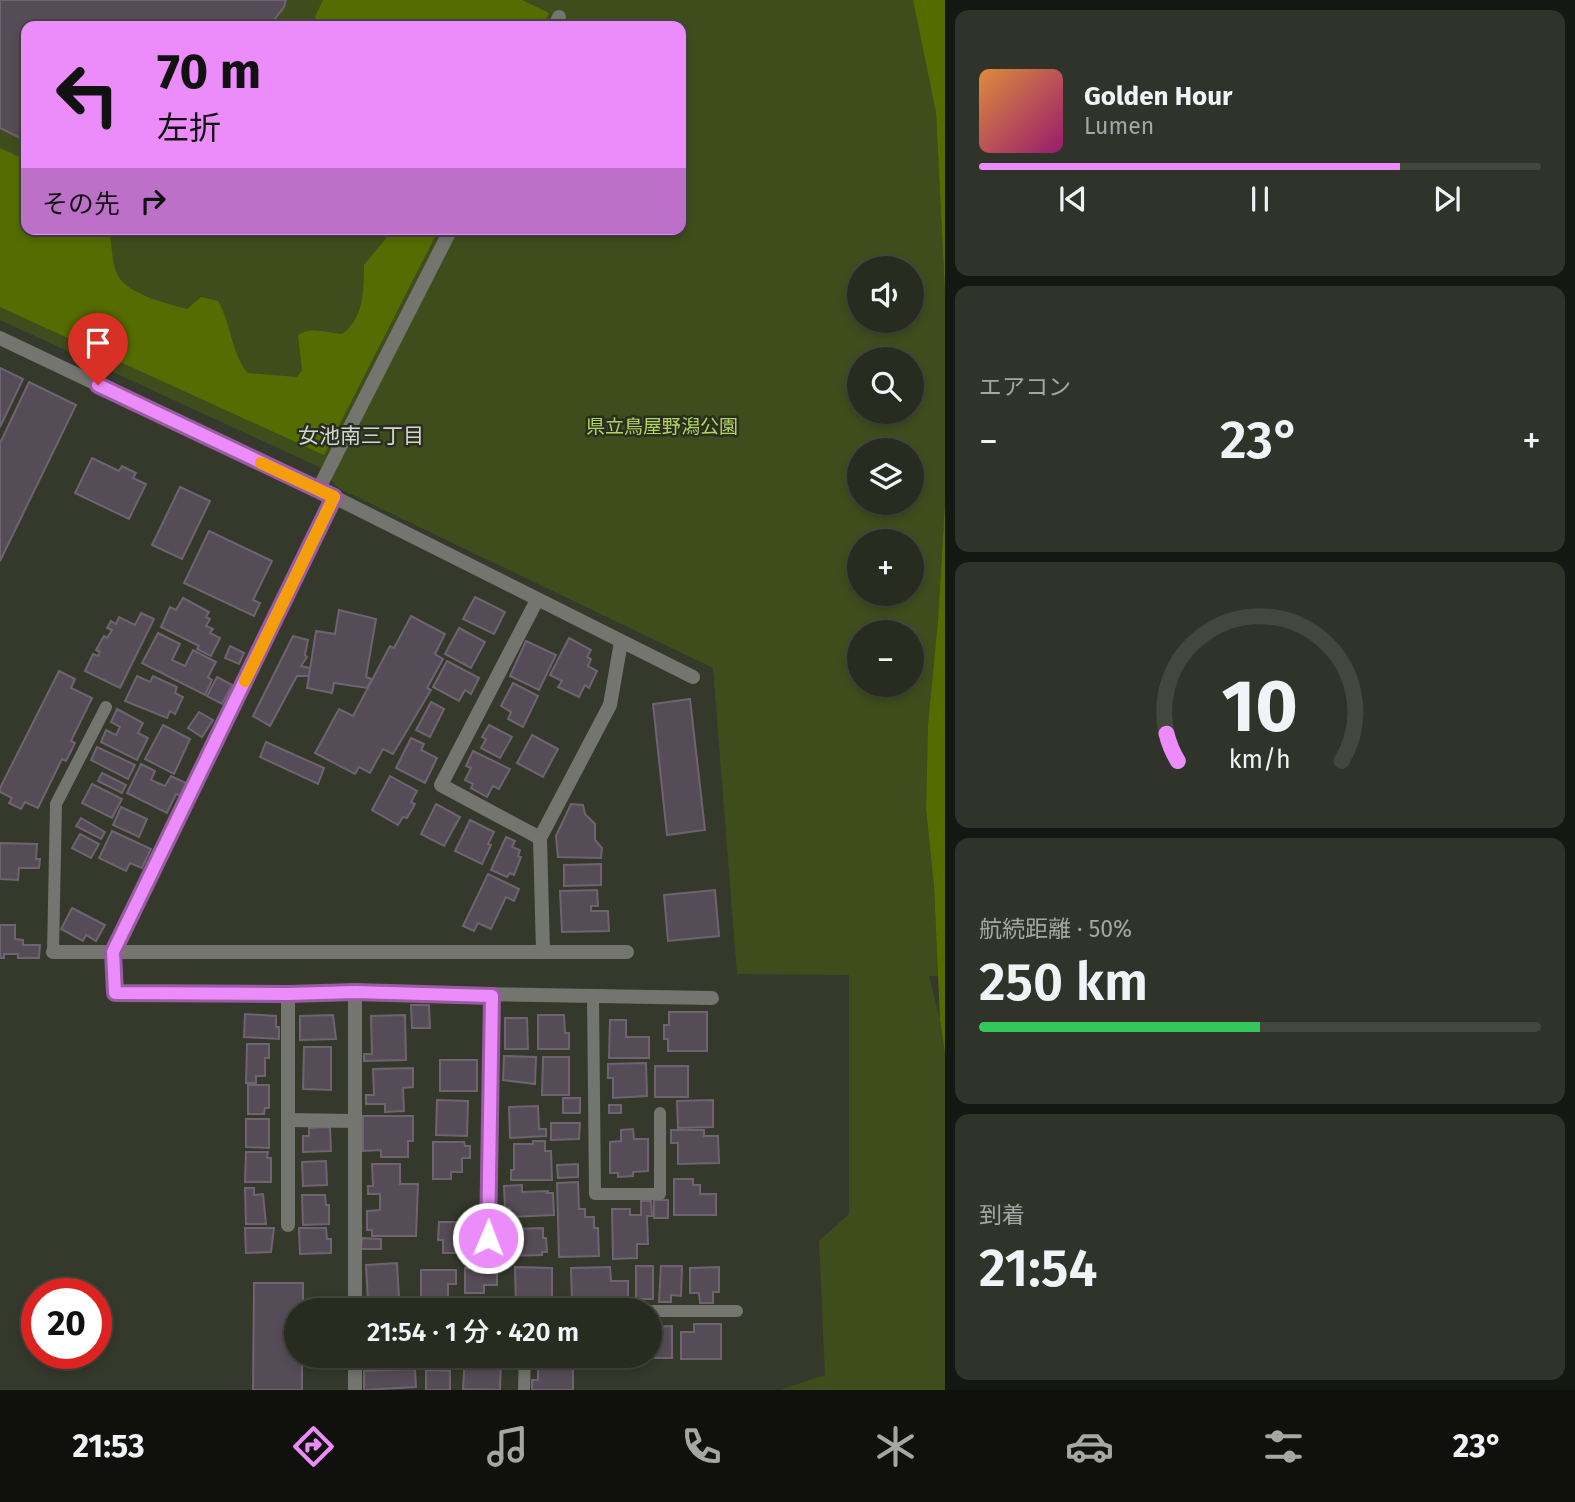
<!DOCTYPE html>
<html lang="ja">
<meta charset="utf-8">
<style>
:root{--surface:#272b20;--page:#2f3329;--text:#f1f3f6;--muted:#a4a7a5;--line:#43473e;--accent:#ec8cfa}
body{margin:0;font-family:"Fira Sans","Noto Sans JP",sans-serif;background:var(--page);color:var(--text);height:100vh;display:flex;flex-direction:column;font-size:26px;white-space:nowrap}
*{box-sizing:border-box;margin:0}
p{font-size:23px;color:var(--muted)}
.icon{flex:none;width:38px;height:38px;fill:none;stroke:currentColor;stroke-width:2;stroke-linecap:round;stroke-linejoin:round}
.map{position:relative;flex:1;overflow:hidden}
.drawer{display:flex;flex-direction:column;gap:10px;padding:10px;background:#151812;width:630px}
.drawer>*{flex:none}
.banner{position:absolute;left:21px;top:21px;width:665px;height:214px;border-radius:14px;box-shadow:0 4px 10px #0003,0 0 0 2px var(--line);background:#ec8cfa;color:#111;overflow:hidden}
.fabs{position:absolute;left:847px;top:256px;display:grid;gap:14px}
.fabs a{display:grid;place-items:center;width:77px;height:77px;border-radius:50%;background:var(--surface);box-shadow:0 4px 10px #0003,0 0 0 2px var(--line);font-size:35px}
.speed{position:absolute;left:21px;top:1278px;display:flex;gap:14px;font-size:35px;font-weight:700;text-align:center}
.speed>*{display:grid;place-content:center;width:91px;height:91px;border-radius:50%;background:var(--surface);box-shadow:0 4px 10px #0003,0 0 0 2px var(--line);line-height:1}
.speed .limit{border:10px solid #d22;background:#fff;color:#111}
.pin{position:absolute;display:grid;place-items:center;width:60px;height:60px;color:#fff;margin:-72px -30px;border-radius:50% 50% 50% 0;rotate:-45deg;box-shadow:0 0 7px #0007}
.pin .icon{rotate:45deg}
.me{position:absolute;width:77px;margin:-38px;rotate:1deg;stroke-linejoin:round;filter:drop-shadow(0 0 5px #0008)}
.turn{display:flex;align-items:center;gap:24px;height:147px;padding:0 21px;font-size:32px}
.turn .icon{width:91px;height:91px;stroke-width:2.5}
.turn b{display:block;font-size:49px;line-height:60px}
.then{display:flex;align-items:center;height:66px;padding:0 21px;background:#0003;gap:14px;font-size:26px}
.big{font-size:52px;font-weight:600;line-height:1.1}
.drawer .tile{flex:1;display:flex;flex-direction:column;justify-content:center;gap:10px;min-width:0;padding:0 24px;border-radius:14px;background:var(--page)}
.drawer .dial{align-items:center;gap:0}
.dial svg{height:182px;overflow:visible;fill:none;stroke:var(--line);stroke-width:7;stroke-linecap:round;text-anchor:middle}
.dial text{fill:var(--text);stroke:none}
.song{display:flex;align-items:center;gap:21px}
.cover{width:84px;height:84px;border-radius:10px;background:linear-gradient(135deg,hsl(30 70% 55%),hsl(320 70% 35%))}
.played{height:7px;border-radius:4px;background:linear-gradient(90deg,var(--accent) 75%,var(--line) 75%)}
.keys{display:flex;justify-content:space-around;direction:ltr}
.heat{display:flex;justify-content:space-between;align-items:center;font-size:38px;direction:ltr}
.charge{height:10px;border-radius:5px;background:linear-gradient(90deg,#34c759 50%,var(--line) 0)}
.trip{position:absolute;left:284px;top:1298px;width:378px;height:70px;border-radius:35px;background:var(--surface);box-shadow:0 4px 10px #0003,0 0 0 2px var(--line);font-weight:600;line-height:70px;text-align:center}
.dock{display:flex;height:112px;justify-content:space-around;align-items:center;background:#10110d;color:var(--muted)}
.dock .icon{width:49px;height:49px}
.dock .on{color:var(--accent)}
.dock b{font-size:32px;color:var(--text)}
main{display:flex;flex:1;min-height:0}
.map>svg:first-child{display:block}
.green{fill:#3f4d1d;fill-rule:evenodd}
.forest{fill:#556c03}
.water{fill:#536b00}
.building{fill:#564c57;stroke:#6e636f;stroke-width:2}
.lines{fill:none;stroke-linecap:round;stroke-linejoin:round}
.lane{stroke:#73756e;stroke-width:12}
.street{stroke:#73756e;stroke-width:14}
.route-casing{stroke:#995ba2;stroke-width:18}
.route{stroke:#ec8cfa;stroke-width:12}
.slow{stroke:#f59e0b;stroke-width:12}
.labels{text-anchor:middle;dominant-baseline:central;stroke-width:5;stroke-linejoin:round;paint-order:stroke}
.park-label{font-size:19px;fill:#b3d660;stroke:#2a2e21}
.neighbourhood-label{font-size:21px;fill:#d4d7ce;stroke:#2a2e21}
</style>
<main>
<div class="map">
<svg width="945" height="1390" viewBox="0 0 945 1390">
<rect width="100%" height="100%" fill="#34392b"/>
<!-- green -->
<path class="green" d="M0 0H913L936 113 945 294V502L938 620 928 724 926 809 934 887 938 976H929L940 1020 945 1054V1390H780L825 1375 819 1241 849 1214V975L737 974 713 668 338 488 319 467 0 320ZM26 26H681V229H26ZM859 268H912V320H859ZM859 359H912V411H859ZM859 450H912V502H859ZM859 541H912V593H859ZM859 632H912V684H859Z"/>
<!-- forest -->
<g class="forest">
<polygon points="323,0 522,0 549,13 543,26 321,26 315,17"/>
<path d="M0 148 26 160V229H111L110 235C112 247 112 263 117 274 126 294 168 304 187 309L201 297 218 301C231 323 232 356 248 373L297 377 302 370 298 335C310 326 328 333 342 334 364 319 364 289 364 265L387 237 399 229H439L324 455 0 307Z"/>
</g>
<!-- water -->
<g class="water">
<polygon points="913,0 945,0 945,294 936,113"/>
<polygon points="945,502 945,1054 940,1020 934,887 926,809 928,724 938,620"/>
</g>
<!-- building -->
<g class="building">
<polygon points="0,0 286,0 284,7 274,20 263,26 233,26 223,20 219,26 26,26 26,141 0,128"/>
<polygon points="0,368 23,379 0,427"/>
<polygon points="29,382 76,405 0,561 0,443"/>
<polygon points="92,458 119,471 122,466 136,473 133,478 146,484 129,519 75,493"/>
<polygon points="180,487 210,501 182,559 152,545"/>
<polygon points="209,531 272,561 253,600 260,603 254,616 184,583"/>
<polygon points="475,597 505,612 494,634 463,619"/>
<polygon points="183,598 209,612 206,617 210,619 206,626 213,629 210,633 220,638 211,656 197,649 199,646 161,627 170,607 176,610"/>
<polygon points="339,610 376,619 366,677 372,679 367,688 334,683 332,693 307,688 316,631 335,634"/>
<polygon points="141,613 154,619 120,688 85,671 93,654 98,656 100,652 96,650 104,636 107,638 112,630 107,628 111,621 116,624 119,617 135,625"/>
<polygon points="411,616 445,634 435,654 443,659 427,688 431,690 393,754 383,749 370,773 359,767 355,774 315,753 339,709 353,716 390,646 394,648"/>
<polygon points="459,628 485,642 471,668 445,654"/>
<polygon points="158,633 180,644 172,660 185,666 193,650 216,662 208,677 212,680 205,695 142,663"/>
<polygon points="293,636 308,640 305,655 307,657 301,666 310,668 309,676 297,676 270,726 253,716"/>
<polygon points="569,638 591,650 587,657 591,659 588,666 597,671 589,688 585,685 579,697 558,687 562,681 550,675"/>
<polygon points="526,641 556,655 539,690 510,676"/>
<polygon points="230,646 244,653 239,664 225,658"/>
<polygon points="447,661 479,678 471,694 465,690 459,701 433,687"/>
<polygon points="59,671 75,679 71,688 92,698 71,741 75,743 66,761 62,759 38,808 25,802 21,809 9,803 12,798 0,792 0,788"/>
<polygon points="137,676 150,682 153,676 177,687 175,693 183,697 175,714 170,711 167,718 125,701"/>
<polygon points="217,677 232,685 222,704 207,696"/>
<polygon points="513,683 538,696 523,727 508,719 511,712 501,706"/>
<polygon points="690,699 705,830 667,835 653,704"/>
<polygon points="431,702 444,709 430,737 416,730"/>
<polygon points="117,709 143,723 138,733 148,738 137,760 101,742 106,730 116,735 120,727 111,722"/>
<polygon points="199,712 213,720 202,737 188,728"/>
<polygon points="163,725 190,739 174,774 145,759"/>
<polygon points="489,725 512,737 500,758 481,748 486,739 482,737"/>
<polygon points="532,735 558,749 543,777 517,763"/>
<polygon points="411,738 424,744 421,750 437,758 425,783 396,768"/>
<polygon points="266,742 324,768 318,784 260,757"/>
<polygon points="97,747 135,765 128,779 91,760"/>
<polygon points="473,751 510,769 499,789 493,786 487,797 471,788 473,784 465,780 471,768 466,766"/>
<polygon points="141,764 155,771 151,780 165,786 171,776 188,784 182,796 176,794 167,813 127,793"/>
<polygon points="102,773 126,785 122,793 98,781"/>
<polygon points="390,776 417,791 411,802 415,804 407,818 403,817 398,825 372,810"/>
<polygon points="92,784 122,799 112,818 82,803"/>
<polygon points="436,804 460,817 444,846 421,834"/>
<polygon points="571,804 583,805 585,814 595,824 595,840 602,848 601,858 558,857 556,836"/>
<polygon points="121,807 147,819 139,837 113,825"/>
<polygon points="81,818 105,832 101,839 76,826"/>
<polygon points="470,820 494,832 488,844 491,845 482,864 455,851"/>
<polygon points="112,831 151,849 142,868 130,863 126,871 99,858"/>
<polygon points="80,834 99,844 91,858 72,848"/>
<polygon points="506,837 515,841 512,847 520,850 518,856 521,857 514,875 510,873 507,877 491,870"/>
<polygon points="0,843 37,844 36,859 40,859 39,868 19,868 18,880 0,879"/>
<polygon points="601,864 601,885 564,886 564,865"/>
<polygon points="488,874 519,889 514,901 506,897 491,929 478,923 474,931 463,926"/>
<polygon points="597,890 598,906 591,906 591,911 608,911 609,931 562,932 560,891"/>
<polygon points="715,890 719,936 668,941 664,895"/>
<polygon points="72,908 105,925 96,941 86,935 83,941 61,929"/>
<polygon points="0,925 15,925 15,939 23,940 23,945 40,945 39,958 18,958 18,954 4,954 4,958 0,958"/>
<polygon points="411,1005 429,1005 430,1028 412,1028"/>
<polygon points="669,1012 707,1012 707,1051 668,1051 668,1039 664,1039 664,1025 669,1025"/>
<polygon points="245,1014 276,1016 276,1027 279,1027 279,1039 244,1037"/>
<polygon points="333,1015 336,1039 300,1040 300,1016"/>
<polygon points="405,1015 406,1060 364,1061 364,1054 372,1054 371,1016"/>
<polygon points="538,1015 564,1015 565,1033 569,1033 569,1049 538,1049"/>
<polygon points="505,1018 527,1018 528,1049 505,1049"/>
<polygon points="610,1020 626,1020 626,1037 649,1037 649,1058 609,1058"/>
<polygon points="247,1044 269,1044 269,1058 265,1058 265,1076 256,1076 256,1083 246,1083"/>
<polygon points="304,1047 331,1047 331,1090 303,1089"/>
<polygon points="504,1056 536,1057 535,1084 503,1080"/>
<polygon points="543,1057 569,1057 569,1095 542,1095"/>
<rect x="440" y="1060" width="37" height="31"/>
<polygon points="646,1063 647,1096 613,1098 613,1078 608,1078 608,1064"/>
<rect x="655" y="1066" width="33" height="31"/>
<polygon points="413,1068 413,1087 403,1088 404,1111 385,1112 385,1104 366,1104 366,1095 374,1095 373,1069"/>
<polygon points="248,1085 269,1085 269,1108 265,1108 264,1114 248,1114"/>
<rect x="563" y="1098" width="17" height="15"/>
<polygon points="437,1100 468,1101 467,1136 436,1135"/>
<polygon points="713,1100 713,1127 678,1128 677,1101"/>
<rect x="609" y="1105" width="12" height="8"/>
<polygon points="538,1106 539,1129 546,1129 546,1136 510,1138 509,1107"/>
<polygon points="363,1116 413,1116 413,1141 408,1141 408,1157 381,1157 381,1150 363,1151"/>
<polygon points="246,1119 269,1119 269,1148 246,1147"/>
<polygon points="551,1123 580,1123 579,1139 551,1140"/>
<polygon points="330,1127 331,1151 303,1152 303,1136 309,1136 309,1128"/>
<polygon points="633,1129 634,1139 648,1139 648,1171 633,1172 633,1176 618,1177 618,1173 610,1173 610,1142 621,1141 621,1130"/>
<polygon points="671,1130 704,1130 704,1136 718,1136 719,1163 678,1164 678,1143 671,1143"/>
<polygon points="533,1141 545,1141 545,1151 551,1151 552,1180 511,1180 511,1170 514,1170 514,1144 533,1144"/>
<polygon points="433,1142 464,1142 465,1146 470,1146 470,1158 462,1158 462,1172 451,1172 451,1179 433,1179"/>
<polygon points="246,1152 268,1152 267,1158 271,1158 271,1182 245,1182"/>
<polygon points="326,1161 327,1185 303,1186 302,1162"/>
<polygon points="372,1164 400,1164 400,1184 418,1184 416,1236 372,1236 372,1230 367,1230 367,1211 380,1210 380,1194 368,1194 368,1186 373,1186"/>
<polygon points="578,1164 578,1177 558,1178 557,1165"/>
<polygon points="674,1179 693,1179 693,1185 700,1185 700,1194 716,1194 716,1215 674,1215"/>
<polygon points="578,1182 579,1209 585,1209 585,1217 594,1217 594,1228 598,1228 599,1256 559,1257 557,1183"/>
<polygon points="522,1185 522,1192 548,1191 547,1193 553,1193 554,1215 511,1217 510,1208 505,1208 504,1186"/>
<polygon points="245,1188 254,1188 254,1195 263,1194 266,1224 246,1224"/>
<polygon points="302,1195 325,1195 326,1205 329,1205 329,1224 303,1225"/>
<rect x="654" y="1200" width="14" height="18"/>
<polygon points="641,1201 651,1201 652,1216 647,1216 648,1244 637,1244 637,1258 613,1259 612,1209 630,1209 630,1215 641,1215"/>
<polygon points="439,1222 472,1222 472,1239 477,1238 476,1253 443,1253 443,1240 438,1240"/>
<polygon points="245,1228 274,1228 271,1252 246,1253"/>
<polygon points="299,1228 326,1228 327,1239 331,1239 331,1253 300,1254"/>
<polygon points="543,1228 543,1238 546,1238 547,1252 542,1252 542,1255 505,1256 505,1236 514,1236 514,1229"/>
<polygon points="362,1238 381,1239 381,1249 361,1249"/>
<polygon points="397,1263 399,1298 393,1298 393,1305 381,1305 381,1300 368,1301 366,1265"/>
<rect x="636" y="1266" width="17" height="33"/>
<polygon points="661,1266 682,1266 681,1296 671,1295 671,1302 659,1302"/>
<polygon points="515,1267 552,1268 552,1297 544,1297 544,1306 516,1306"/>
<polygon points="610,1267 611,1281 628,1281 628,1302 572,1303 571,1268"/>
<polygon points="719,1267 719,1292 713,1292 713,1303 700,1303 699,1293 690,1293 690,1268"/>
<polygon points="465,1268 497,1268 497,1285 484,1285 484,1293 465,1293"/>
<polygon points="421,1270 456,1270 456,1284 448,1284 448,1311 429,1311 430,1305 421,1305"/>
<polygon points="254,1283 303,1283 303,1311 296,1311 296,1356 302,1356 302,1390 253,1390"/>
<polygon points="496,1297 502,1311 464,1311 465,1298"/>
<polygon points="694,1324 721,1324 721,1359 681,1359 681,1332 694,1332"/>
<polygon points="672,1326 672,1358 634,1358 649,1356 649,1327"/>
<polygon points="366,1356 408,1356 408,1362 366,1363"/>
<polygon points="465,1356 501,1358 500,1390 463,1389"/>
<polygon points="538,1363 573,1364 573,1390 532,1390 532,1380 538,1380"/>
<polygon points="415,1369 416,1387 364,1390 364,1371"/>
<polygon points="426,1370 450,1371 450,1390 426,1390"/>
</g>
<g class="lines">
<!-- lane -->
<g class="lane">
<polyline points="53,952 56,804 106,707"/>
<polyline points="593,997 595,1194 660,1194 660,1113"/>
<polyline points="488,1238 492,996"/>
<polyline points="649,1311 737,1311"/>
<polyline points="524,1390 525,1356"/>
</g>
<!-- street -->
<g class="street">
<polyline points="555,26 559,17"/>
<polyline points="0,338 334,497 113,952 115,993 288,994 355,992 712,998"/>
<polyline points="318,490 451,229"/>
<polyline points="334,497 693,677"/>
<polyline points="537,600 441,785 540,838"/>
<polyline points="53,952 627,952"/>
<polyline points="543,952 540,838 610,705 621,642"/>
<polyline points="355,992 355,1311"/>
<polyline points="288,994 288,1225"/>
<polyline points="288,1120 355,1121"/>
<polyline points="355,1356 355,1390"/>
</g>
</g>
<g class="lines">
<!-- route casing -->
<g class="route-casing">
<polyline id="route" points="98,385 334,497 113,952 115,993 288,994 355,992 492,996 488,1238"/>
</g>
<!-- route -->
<use href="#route" class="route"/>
<!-- slow -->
<polyline class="slow" points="245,681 334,497 261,463"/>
</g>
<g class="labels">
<!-- park labels -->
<g class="park-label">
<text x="662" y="426">県立鳥屋野潟公園</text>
</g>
<!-- neighbourhood labels -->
<g class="neighbourhood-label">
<text x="361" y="436">女池南三丁目</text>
</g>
</g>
</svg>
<div class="fabs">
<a><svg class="icon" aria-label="sound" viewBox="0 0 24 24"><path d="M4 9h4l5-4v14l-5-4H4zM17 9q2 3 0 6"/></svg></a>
<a><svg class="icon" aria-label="search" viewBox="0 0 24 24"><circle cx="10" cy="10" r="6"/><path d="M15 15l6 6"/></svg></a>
<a><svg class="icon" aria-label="layers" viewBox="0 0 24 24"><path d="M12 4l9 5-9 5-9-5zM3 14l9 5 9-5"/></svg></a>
<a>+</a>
<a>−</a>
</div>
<div class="speed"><div class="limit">20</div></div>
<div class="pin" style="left:98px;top:385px;background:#d93025"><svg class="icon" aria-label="arrive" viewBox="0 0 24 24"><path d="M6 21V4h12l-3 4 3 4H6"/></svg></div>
<svg class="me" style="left:488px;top:1238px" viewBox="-20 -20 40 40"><circle r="17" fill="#ec8cfa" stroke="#fff" stroke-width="3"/><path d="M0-11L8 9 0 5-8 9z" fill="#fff"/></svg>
<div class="trip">21:54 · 1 分 · 420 m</div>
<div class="banner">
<div class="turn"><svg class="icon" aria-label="left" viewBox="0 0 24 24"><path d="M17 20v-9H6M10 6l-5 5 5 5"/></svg><div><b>70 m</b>左折</div></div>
<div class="then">その先<svg class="icon" aria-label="right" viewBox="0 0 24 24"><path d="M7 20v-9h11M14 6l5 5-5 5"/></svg></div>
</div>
</div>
<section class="drawer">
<div class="tile">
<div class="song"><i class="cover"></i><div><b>Golden Hour</b><p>Lumen</p></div></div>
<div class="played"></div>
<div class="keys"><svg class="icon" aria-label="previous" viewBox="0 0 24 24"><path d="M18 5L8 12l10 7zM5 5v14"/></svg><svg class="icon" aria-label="pause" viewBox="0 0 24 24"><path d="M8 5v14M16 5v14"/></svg><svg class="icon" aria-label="next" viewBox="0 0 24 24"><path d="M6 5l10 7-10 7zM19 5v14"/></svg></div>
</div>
<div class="tile"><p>エアコン</p>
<div class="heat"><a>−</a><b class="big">23°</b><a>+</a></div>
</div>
<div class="tile dial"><svg viewBox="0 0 100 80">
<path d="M14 69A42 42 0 1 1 86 69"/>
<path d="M14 69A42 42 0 0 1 9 57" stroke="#ec8cfa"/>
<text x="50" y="56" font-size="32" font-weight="700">10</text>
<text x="50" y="72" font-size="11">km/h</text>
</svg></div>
<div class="tile"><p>航続距離 · 50%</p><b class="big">250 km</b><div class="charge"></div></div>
<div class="tile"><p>到着</p><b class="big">21:54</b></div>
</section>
</main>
<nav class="dock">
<b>21:53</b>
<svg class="icon on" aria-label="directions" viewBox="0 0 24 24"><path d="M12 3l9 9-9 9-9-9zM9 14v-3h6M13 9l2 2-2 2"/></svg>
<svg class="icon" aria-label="music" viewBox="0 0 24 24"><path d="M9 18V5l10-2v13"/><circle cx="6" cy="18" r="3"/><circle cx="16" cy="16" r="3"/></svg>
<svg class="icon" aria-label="phone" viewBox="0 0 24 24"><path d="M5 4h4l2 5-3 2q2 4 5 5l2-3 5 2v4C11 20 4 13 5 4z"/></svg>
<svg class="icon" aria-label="climate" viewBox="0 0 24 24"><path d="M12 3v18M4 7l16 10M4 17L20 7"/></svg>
<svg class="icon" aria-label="car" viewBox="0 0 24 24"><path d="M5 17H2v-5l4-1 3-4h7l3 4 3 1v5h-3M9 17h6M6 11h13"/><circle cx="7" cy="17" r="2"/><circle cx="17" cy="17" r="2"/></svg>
<svg class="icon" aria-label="filters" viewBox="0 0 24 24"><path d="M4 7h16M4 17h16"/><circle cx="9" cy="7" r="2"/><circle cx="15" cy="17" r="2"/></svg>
<b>23°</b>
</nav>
